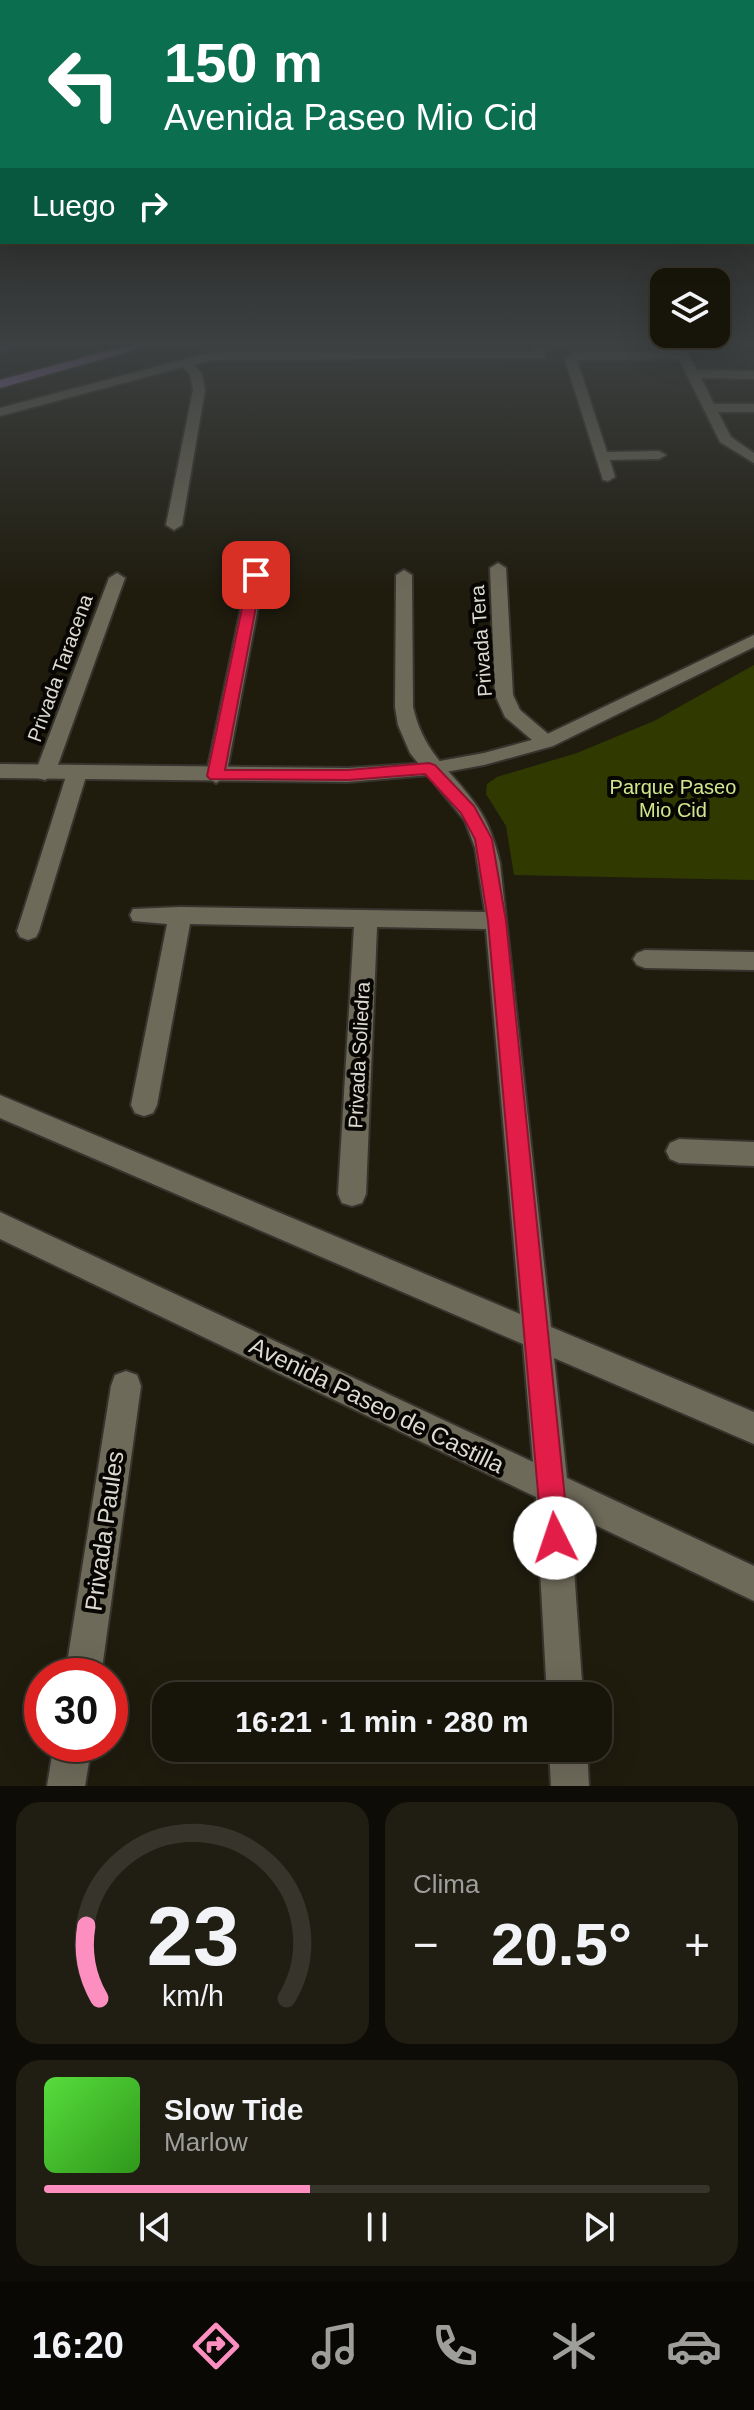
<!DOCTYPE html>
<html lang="es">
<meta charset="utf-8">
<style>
:root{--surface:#17150a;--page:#201e13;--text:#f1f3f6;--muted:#9e9f9c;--line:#36342b;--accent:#fd8ec0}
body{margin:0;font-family:Helvetica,sans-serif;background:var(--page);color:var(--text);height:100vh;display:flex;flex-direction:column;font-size:30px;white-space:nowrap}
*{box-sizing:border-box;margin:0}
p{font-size:26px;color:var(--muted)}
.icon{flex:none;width:44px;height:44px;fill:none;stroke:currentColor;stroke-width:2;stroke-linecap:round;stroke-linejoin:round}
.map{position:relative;height:1786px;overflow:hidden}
.drawer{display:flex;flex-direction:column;gap:16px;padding:16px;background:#0d0c06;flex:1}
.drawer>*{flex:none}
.top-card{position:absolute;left:0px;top:0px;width:754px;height:244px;box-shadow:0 8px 32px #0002,0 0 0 2px var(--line);background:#0b6e4f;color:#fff;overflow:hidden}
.tools{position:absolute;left:650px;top:268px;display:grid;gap:16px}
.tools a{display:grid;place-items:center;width:80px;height:80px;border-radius:16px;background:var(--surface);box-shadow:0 8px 32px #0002,0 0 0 2px var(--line);font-size:40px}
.speed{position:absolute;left:24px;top:1658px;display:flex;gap:16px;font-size:40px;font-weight:700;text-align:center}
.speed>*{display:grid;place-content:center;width:104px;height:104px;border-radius:50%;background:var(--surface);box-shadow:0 8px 32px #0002,0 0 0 2px var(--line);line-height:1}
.speed .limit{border:12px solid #d22;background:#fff;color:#111}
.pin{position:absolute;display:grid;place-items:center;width:68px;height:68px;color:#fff;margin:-34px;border-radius:16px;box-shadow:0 4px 12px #0006}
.me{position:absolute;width:88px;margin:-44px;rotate:356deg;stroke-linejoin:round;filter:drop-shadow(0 0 6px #0008)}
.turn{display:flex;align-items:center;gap:28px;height:168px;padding:0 32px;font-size:36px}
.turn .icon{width:104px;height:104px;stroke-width:2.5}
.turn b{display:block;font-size:56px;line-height:68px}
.then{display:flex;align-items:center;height:76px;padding:0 32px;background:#0003;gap:16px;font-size:30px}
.big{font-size:60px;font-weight:800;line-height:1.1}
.drawer .card{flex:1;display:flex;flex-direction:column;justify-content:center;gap:12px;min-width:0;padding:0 28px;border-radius:24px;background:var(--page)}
.drawer .dial{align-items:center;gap:0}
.dial svg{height:208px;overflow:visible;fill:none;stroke:var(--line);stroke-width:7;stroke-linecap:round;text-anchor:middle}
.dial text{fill:var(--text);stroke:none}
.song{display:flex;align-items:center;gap:24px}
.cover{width:96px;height:96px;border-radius:12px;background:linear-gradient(135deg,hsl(110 70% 55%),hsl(110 70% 35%))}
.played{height:8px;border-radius:4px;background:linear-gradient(90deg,var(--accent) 40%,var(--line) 40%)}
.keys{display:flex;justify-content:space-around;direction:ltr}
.heat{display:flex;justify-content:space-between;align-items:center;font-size:44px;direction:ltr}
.drawer .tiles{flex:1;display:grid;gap:16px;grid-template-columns:1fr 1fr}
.card:last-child{grid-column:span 2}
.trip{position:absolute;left:152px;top:1682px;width:460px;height:80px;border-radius:24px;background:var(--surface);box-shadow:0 8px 32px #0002,0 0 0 2px var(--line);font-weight:800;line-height:80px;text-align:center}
.menu{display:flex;height:128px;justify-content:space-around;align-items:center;background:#090804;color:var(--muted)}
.menu .icon{width:56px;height:56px}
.menu .active{color:var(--accent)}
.menu b{font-size:36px;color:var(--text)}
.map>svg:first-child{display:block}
.green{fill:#303a00}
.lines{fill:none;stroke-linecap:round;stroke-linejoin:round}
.minor-casing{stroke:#37342e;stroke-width:4}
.tertiary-casing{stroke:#37342e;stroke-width:4}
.motorway-casing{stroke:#37342e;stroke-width:4}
.minor{fill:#6e6a5a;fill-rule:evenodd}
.tertiary{fill:#6e6a5a;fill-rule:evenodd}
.motorway{fill:#b380d7;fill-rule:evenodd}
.route{fill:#e11d48;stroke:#92132f;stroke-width:2}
.labels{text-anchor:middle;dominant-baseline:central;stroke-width:8;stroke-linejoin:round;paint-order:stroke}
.street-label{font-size:20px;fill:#dbd9d0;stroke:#080603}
.park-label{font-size:20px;fill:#d1e78e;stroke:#080603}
.near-street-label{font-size:24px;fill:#dbd9d0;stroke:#080603}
</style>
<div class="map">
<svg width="754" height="1786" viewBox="0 0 754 1786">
<rect width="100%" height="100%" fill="#1f1c0e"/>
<!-- green -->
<polygon class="green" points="754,665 754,880 514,875 506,826 486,794 487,784 497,777 577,753 654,721"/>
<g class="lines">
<!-- minor casing -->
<g class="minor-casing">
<g id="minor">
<polygon points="532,343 544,343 545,358 212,360 194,365 202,374 205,390 182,525 174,530 166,525 193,390 190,375 183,367 0,416 0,408 212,352 534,351"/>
<polygon points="683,351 687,352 697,370 754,371 754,379 701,378 714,404 754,404 754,412 718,412 731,437 754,453 754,463 720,442 679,359 577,360 607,452 659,451 666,455 659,459 610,460 615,477 608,481 603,480 565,360 573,352"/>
<polygon points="498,563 506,568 513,695 520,710 553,738 556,742 553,746 539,746 505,717 495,695 490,568"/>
<polygon points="256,570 264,575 226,776 216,783 206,776 248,575"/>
<path d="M404 570 412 575 413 707C424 755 450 768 476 805 489 823 495 842 500 863L551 1327 754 1412V1444L554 1358 567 1478 754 1566V1601L570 1513 583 1696H547L536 1497 0 1239V1212L533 1462 523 1344 0 1118V1095L520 1314 486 929 377 927 366 1194 362 1203 352 1206 342 1203 338 1194 354 927 190 924 157 1105 153 1113 144 1116 135 1113 131 1105 167 924 133 921 130 915 133 909 180 907 485 912 475 848 465 821 410 753 398 725 395 707 396 575Z"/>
<polygon points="117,573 125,578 55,773 45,780 38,778 35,773 109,578"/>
<polygon points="77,766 87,773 39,931 36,937 28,940 20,937 17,931 67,773"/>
<polygon points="645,950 754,952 754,970 645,968 637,965 633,959 637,953"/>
<polygon points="679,1139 754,1142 754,1166 679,1163 670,1159 666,1151 670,1143"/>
<polygon points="126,1371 137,1375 141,1386 101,1676 65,1676 111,1386 115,1375"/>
<polygon points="54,1744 92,1744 85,1786 47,1786"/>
<polygon points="549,1748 587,1748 589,1786 551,1786"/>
</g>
</g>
<!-- tertiary casing -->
<g class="tertiary-casing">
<polygon id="tertiary" points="754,635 754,647 553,746 484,765 429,775 348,782 0,778 0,764 348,768 429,763 484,753 539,738"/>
</g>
<!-- motorway casing -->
<g class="motorway-casing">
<g id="motorway">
<polygon points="0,343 23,343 0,351"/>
<polygon points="137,343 159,343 0,388 0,380"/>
</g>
</g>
<!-- minor -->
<use href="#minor" class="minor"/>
<!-- tertiary -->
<use href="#tertiary" class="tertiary"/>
<!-- motorway -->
<use href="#motorway" class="motorway"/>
</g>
<!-- sky -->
<linearGradient id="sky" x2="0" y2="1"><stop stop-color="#110f08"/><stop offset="0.58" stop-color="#3c4041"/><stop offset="1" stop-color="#3c4041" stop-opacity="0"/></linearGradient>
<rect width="754" height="593" fill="url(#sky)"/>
<!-- route -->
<polygon class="route" points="256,571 262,575 225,770 348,770 429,763 435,765 474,806 492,839 506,921 569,1538 565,1547 555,1551 546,1547 542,1538 488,921 475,839 461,813 425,774 348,780 210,779 207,776 249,575"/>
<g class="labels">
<!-- street labels -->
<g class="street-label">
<text transform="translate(481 641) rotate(-94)">Privada Tera</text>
<text transform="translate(60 668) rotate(-70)">Privada Taracena</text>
<text transform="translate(359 1055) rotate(-87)">Privada Soliedra</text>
</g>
<!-- park labels -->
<g class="park-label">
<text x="673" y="787">Parque Paseo<tspan x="673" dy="23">Mio Cid</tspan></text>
</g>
<!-- near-street labels -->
<g class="near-street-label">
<text transform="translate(377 1405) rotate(26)">Avenida Paseo de Castilla</text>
<text transform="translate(104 1531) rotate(-82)">Privada Paules</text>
</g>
</g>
</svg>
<div class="tools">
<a><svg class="icon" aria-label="layers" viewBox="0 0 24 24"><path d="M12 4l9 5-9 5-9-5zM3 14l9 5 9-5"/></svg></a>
</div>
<div class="speed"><div class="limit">30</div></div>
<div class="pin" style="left:256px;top:575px;background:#d93025"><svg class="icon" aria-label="arrive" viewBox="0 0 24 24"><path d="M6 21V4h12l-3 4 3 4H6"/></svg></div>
<svg class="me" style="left:555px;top:1538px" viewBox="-20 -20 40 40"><circle r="19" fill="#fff"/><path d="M0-13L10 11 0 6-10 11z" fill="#e11d48"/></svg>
<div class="trip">16:21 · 1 min · 280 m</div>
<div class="top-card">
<div class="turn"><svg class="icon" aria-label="left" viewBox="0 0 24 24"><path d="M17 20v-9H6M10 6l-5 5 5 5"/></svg><div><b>150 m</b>Avenida Paseo Mio Cid</div></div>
<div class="then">Luego<svg class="icon" aria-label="right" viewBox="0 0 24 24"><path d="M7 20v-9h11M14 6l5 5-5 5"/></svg></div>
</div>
</div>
<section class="drawer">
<div class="tiles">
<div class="card dial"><svg viewBox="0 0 100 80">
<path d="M14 69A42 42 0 1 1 86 69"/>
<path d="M14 69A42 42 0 0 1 9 41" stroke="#fd8ec0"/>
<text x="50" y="56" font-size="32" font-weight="700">23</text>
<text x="50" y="72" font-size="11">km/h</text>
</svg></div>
<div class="card"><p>Clima</p>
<div class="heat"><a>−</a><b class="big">20.5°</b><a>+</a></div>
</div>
<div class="card">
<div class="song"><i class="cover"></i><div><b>Slow Tide</b><p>Marlow</p></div></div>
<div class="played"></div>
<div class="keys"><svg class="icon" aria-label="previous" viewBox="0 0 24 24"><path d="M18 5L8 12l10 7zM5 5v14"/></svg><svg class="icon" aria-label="pause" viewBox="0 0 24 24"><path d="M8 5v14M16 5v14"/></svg><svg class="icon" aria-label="next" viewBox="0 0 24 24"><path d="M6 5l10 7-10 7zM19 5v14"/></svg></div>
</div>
</div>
</section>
<nav class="menu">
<b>16:20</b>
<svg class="icon active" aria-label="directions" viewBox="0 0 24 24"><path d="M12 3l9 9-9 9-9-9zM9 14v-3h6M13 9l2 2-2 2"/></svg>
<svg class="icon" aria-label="music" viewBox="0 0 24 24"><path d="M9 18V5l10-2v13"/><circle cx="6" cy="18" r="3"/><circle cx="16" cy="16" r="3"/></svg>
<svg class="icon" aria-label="phone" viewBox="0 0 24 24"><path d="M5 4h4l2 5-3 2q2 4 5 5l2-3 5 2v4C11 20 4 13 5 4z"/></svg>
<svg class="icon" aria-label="climate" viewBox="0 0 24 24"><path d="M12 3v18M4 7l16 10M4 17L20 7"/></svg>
<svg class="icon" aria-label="car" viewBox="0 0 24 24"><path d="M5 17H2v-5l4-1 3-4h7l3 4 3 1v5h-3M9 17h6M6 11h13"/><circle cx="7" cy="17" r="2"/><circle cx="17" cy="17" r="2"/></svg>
</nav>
